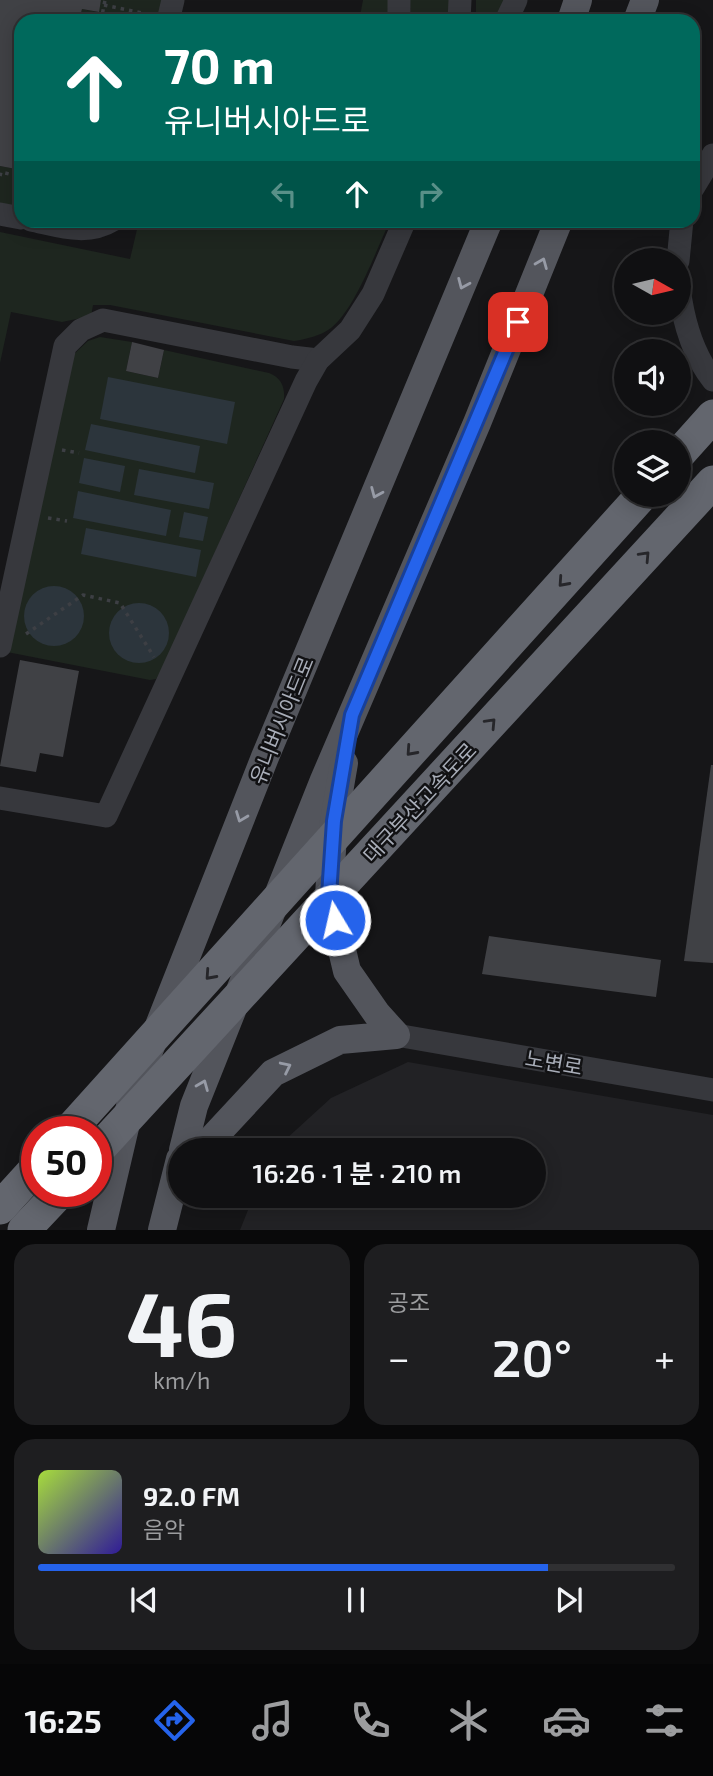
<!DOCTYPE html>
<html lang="ko">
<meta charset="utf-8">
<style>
:root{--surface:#101012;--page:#1e1e20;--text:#f1f3f6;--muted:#9c9d9f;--line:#303032;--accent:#2563eb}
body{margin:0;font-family:"Exo 2","Noto Sans KR",sans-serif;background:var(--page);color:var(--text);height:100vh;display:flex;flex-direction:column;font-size:26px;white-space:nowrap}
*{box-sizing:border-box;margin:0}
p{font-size:23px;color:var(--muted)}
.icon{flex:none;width:38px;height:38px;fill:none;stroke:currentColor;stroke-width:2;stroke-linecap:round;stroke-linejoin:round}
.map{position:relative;height:1230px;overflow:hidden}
.side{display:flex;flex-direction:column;gap:14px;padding:14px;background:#09090a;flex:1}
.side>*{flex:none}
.top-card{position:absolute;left:14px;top:14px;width:686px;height:214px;border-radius:21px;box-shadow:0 4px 18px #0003,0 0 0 2px var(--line);background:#00695c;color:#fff;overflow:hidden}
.needle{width:46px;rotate:98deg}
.buttons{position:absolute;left:614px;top:248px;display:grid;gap:14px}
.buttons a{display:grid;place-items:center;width:77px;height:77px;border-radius:50%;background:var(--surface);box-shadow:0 4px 18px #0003,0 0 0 2px var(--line);font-size:35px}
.speed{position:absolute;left:21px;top:1116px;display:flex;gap:14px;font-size:35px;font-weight:700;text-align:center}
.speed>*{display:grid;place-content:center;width:91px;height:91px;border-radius:50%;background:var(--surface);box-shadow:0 4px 18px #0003,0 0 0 2px var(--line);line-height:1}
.speed .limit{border:10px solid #d22;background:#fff;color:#111}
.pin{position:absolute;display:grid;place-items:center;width:60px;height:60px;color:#fff;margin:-30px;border-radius:14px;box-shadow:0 4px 10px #0006}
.me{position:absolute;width:77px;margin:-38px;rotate:351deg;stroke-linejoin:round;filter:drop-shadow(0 0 5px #0008)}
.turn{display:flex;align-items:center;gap:24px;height:147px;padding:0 35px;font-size:32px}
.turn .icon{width:91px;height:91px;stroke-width:2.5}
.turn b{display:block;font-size:49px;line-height:60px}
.lanes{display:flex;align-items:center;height:66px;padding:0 35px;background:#0003;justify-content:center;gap:35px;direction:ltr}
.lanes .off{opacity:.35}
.big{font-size:52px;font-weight:600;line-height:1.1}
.side .widget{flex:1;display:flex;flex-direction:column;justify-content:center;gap:10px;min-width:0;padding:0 24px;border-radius:21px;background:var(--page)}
.side .dial{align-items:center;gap:0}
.dial b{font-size:91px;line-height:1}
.song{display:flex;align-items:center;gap:21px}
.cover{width:84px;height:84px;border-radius:10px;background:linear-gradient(135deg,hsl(80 70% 55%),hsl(250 70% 35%))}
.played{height:7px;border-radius:4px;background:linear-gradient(90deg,var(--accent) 80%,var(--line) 80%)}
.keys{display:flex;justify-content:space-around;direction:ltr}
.heat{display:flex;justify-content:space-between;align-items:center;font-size:38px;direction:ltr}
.side .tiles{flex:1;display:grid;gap:14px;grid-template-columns:1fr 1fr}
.widget:last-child{grid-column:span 2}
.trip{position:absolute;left:168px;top:1138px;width:378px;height:70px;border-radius:35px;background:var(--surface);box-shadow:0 4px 18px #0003,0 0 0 2px var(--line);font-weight:600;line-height:70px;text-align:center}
.dock{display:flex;height:112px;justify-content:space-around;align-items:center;background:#060607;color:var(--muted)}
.dock .icon{width:49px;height:49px}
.dock .selected{color:var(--accent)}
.dock b{font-size:32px;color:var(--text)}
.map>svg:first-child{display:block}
.built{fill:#222225}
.green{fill:#1e261f}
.water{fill:#2c353c}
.building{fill:#404145}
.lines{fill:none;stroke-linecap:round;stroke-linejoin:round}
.path{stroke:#3d3f44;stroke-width:3.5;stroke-dasharray:3.5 5;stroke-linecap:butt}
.minor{stroke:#37383d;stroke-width:23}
.major{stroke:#53555c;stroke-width:28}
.highway{stroke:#63666e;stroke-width:33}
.highway-bridge{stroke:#63666e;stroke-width:33}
.oneway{stroke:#979ba6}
.oneway2{stroke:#26262a}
.route-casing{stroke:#184099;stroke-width:18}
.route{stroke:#2563eb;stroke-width:12}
.labels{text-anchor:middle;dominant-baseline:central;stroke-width:5;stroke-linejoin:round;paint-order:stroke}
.street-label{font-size:21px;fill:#a8adb8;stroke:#111113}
</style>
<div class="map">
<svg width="713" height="1230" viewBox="0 0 713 1230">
<rect width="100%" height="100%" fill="#161618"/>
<!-- built -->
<polygon class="built" points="408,1062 713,1115 713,1230 240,1230 254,1195 534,1195 534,1150 274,1150 331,1098"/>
<!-- green -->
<g class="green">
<polygon points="101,0 163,0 158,21 79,21 82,9 98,12"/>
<polygon points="363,0 389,0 389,21 359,21"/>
<polygon points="410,0 452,0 449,21 411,21"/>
<polygon points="476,0 505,0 496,21 476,21"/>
<polygon points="0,166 21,170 21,209 0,205"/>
<path d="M139 221H390C376 250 356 308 331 328 320 336 307 339 294 341L110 305H93L91 316 62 322 11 312 0 363V232L130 259Z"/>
<path d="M100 337 132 342 126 371 158 378 164 350 269 373C281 378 285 386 284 399L161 672 156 679 150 680 7 652 72 356 88 341Z"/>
</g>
<!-- water -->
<g class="water">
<polygon points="108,377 235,402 227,444 100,419"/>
<polygon points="91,424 200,446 195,473 85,450"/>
<polygon points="84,458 125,466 120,492 79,483"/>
<polygon points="139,469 214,483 209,509 134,495"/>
<polygon points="78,491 171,510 166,536 73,518"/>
<polygon points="184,512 208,517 203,541 179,537"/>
<polygon points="86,528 201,550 196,577 81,554"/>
<circle cx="54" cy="616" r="30"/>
<circle cx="139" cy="633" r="30"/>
</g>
<!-- building -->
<g class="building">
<polygon points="0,0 101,0 99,12 82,9 79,21 21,21 21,170 0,166"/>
<polygon points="132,342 164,350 158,378 126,371"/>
<polygon points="20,660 79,671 63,757 40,753 36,772 0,766"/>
<polygon points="711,765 713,765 713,963 684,961"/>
<polygon points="489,936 661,960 656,997 482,974"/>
</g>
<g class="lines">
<!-- path -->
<g class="path">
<polyline points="104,5 147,14"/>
<polyline points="101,21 105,0"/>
<polyline points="0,176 1,172 21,177"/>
<polyline points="62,450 79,453"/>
<polyline points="48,518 67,521"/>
<polyline points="26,634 83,595 120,603 154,657"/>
</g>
<!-- minor -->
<g class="minor">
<polyline points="399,0 399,21"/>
<polyline points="168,21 173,0"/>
<polyline points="459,21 460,0"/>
<polyline points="506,21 516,0"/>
<polyline points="693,188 713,155"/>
<polyline points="0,214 21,218"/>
<path d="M31 220C60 226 87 236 113 220"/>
<polyline points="678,261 682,220"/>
<path d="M679 288C683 319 693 355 713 380"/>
<polyline points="0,646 65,346 81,330 103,320 292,357 318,360"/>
<polyline points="0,798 106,816 306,381 318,360 350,330 373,294 405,220"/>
<polyline points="396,1035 713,1090"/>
</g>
<!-- major -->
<g class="major">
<polyline points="571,21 578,0"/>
<polyline points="637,21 645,0"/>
<polyline points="183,1150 194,1106 324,780 477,423 559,220"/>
<polyline points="205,1150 208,1143 273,1073 340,1040 396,1035 377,1014 347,971 329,895 334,821 344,763"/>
<polyline points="101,1230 134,1089 265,757 489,220"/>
<polyline points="162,1230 180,1159"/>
</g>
<!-- highway -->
<g class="highway">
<polyline points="679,454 713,416"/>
<polyline points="0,1208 37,1167"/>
<polyline points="24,1230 60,1192"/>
</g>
<!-- highway-bridge -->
<g class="highway-bridge">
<polyline points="68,1132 642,495"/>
<polyline points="96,1152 713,482"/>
</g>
</g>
<!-- one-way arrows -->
<defs><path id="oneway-chevron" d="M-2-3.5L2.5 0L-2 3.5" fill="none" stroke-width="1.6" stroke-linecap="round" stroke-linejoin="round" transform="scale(1.75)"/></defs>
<g class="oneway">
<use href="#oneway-chevron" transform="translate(542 263) rotate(-68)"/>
<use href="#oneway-chevron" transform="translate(463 284) rotate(113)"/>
<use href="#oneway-chevron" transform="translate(376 493) rotate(113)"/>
<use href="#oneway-chevron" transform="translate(241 817) rotate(111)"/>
<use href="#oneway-chevron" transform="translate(286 1067) rotate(-26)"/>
<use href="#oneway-chevron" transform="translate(203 1085) rotate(-68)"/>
</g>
<g class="oneway2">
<use href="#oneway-chevron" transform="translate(645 556) rotate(-47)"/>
<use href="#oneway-chevron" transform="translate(563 582) rotate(132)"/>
<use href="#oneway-chevron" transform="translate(491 723) rotate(-47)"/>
<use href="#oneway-chevron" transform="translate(411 751) rotate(132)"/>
<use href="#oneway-chevron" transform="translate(210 975) rotate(132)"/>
</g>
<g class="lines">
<!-- route casing -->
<g class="route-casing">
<polyline id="route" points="335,920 329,895 334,821 352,715 518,322"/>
</g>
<!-- route -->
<use href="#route" class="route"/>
</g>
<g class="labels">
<!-- street labels -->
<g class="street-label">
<text transform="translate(281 720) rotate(-68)">유니버시아드로</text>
<text transform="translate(419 802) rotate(-47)">대구부산고속도로</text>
<text transform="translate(554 1062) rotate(10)">노변로</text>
</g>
</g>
</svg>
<div class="buttons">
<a><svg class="needle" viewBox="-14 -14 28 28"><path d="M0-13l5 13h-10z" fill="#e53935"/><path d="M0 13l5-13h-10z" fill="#9c9d9f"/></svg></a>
<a><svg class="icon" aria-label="sound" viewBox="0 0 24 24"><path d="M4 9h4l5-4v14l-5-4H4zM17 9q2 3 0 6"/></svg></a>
<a><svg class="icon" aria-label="layers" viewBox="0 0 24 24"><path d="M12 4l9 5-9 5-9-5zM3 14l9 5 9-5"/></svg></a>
</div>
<div class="speed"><div class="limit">50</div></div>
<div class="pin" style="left:518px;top:322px;background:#d93025"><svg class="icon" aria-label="arrive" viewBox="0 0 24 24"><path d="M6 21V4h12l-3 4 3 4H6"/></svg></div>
<svg class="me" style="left:335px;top:920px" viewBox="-20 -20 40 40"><circle r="17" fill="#2563eb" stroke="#fff" stroke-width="3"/><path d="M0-11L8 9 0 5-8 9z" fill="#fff"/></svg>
<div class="trip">16:26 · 1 분 · 210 m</div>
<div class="top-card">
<div class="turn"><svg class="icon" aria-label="ahead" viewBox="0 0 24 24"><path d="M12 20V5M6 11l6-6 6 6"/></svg><div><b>70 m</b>유니버시아드로</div></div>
<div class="lanes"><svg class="icon off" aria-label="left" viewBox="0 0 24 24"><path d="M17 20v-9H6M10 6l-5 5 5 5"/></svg><svg class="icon" aria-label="ahead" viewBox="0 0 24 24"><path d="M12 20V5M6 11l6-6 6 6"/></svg><svg class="icon off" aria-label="right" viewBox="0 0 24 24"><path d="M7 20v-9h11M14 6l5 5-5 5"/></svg></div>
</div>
</div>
<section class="side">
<div class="tiles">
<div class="widget dial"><b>46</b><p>km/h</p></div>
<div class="widget"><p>공조</p>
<div class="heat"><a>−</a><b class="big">20°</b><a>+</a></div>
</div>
<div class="widget">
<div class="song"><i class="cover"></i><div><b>92.0 FM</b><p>음악</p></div></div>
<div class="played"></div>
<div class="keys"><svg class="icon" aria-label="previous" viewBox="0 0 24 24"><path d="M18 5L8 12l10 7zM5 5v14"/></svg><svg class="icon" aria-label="pause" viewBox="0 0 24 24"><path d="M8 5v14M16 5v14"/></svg><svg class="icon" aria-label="next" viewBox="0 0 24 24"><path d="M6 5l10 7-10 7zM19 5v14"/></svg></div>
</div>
</div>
</section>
<nav class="dock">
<b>16:25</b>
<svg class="icon selected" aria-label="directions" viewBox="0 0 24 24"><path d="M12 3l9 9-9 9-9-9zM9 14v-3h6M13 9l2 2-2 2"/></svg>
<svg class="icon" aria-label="music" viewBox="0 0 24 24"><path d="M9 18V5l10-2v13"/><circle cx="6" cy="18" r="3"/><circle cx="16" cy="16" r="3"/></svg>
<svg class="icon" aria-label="phone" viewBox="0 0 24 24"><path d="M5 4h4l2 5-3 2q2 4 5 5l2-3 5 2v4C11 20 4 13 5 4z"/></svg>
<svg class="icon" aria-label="climate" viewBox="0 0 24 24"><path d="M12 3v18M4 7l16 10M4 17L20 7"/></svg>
<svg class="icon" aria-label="car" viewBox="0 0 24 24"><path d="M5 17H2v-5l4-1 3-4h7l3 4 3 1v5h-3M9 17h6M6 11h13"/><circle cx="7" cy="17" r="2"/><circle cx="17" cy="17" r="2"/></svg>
<svg class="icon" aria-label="filters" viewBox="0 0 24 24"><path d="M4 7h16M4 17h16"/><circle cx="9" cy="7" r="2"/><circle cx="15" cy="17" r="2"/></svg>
</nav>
